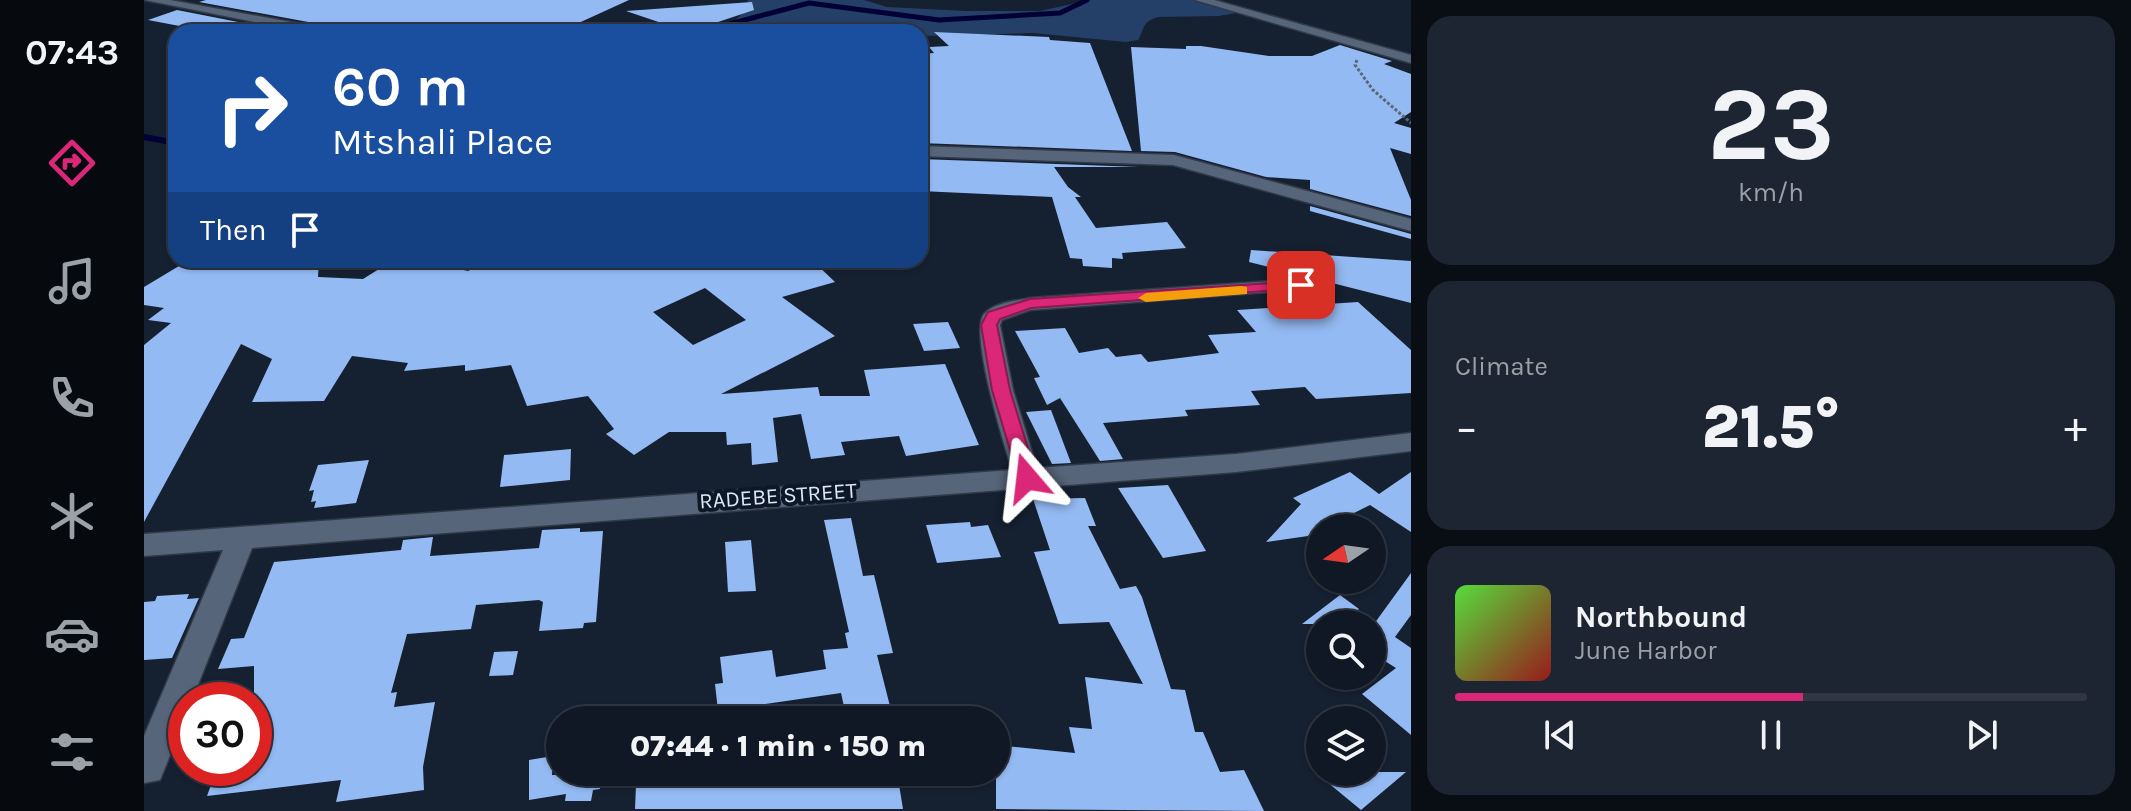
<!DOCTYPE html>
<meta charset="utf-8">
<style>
:root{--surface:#101825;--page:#1e2532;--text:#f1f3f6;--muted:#9ca0a7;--line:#303742;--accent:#db2777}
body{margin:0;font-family:Karla,sans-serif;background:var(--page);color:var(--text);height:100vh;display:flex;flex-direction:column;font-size:30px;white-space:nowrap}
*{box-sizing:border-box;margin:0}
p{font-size:26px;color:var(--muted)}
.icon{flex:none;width:44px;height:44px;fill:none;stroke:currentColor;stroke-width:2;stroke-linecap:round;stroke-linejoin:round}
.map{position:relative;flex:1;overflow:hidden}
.drawer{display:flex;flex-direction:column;gap:16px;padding:16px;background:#090d14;width:720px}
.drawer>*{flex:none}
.hud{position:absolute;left:24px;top:24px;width:760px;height:244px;border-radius:24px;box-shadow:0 2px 6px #0004,0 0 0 2px var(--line);background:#1a4fa0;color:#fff;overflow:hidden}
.needle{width:52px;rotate:257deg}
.tools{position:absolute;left:1162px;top:514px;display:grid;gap:16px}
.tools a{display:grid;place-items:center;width:80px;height:80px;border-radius:50%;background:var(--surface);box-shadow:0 2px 6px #0004,0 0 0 2px var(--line);font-size:40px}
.speed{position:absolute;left:24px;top:682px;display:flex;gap:16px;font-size:40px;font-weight:700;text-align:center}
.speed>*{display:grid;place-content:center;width:104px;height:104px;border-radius:50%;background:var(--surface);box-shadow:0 2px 6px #0004,0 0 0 2px var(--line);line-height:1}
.speed .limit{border:12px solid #d22;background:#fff;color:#111}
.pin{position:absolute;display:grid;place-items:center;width:68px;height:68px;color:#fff;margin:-34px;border-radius:16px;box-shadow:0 4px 12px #0006}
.me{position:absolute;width:88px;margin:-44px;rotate:343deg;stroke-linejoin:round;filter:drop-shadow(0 0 6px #0008)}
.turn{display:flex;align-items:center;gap:28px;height:168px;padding:0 32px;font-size:36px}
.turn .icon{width:104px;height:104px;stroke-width:2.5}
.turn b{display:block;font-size:56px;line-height:68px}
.then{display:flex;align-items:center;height:76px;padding:0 32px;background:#0003;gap:16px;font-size:30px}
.big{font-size:60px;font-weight:800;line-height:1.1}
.drawer .widget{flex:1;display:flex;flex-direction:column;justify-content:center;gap:12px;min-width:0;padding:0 28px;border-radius:24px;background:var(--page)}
.drawer .dial{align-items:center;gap:0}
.dial b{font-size:104px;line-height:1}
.song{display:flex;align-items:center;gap:24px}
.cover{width:96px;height:96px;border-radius:12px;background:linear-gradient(135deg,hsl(110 70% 55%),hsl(0 70% 35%))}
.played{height:8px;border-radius:4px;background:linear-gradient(90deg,var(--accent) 55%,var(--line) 55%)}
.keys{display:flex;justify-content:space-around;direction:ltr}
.heat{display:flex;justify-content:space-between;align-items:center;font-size:44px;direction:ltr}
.trip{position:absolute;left:402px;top:706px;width:464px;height:80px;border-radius:40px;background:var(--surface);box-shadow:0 2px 6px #0004,0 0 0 2px var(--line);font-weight:800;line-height:80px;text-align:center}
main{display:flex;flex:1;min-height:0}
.tab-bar{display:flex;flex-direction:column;width:144px;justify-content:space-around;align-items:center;background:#060a0f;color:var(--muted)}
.tab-bar .icon{width:56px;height:56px}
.tab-bar .active{color:var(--accent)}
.tab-bar b{font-size:36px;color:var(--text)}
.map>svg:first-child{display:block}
.green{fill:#243f68}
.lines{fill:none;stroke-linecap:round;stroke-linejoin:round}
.stream-far1{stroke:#000037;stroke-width:5}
.stream{stroke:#000037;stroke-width:6}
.building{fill:#94baf3;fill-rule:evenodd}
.minor-casing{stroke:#323a48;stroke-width:3}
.path{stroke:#5c6675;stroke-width:3;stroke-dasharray:3 2;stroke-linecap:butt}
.minor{fill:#57657a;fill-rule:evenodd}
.route{fill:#db2777;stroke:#8e194d;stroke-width:2}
.slow{fill:#f59e0b}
.labels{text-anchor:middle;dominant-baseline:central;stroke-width:8;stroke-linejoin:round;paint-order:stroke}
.street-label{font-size:22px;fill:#dee6f2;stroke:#0c1727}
</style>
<main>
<nav class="tab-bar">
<b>07:43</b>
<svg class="icon active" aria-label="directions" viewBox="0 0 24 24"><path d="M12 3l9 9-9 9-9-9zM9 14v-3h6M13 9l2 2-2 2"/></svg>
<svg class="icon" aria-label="music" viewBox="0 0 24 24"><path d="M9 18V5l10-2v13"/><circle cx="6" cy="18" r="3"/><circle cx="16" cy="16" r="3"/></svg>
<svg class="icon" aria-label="phone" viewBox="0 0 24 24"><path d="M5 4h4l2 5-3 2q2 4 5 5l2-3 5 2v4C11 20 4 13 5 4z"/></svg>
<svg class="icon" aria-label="climate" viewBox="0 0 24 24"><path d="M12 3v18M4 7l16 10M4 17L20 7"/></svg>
<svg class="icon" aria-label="car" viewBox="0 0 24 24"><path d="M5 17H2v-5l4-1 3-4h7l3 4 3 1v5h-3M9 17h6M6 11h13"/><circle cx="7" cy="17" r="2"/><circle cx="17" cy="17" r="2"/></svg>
<svg class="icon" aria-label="filters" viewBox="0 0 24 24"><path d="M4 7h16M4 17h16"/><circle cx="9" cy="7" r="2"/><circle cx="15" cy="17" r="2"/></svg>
</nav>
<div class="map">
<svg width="1267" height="811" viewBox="0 0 1267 811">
<rect width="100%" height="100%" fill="#152031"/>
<!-- green -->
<path class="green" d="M604 0H720L743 7 822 11H896L946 0H1056L1098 12 1075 16 1014 17C997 22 1001 29 994 40L982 42 889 33 776 36V32H567C583 25 601 19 604 0Z"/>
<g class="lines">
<!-- stream-far1 -->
<polyline class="stream-far1" points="555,32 665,3 795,20 916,13 943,0"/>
<!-- stream -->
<polyline class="stream" points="0,137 32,143"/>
</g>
<!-- building -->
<g class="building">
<polygon points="62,0 485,0 428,26 430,32 183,32 175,24 55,2"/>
<polygon points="608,2 610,10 544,32 482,11"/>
<polygon points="33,10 145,32 67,32 4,20"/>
<polygon points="790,32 905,37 906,40 946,43 988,151 776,143 776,54 790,53 785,47 805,46"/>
<polygon points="1196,45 1248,61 1240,64 1267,74 1267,112 1250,123 1267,128 1267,154 1246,148 1267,200 1267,216 1166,189 1166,180 1122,177 1031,152 997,151 987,47 1042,49 1042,46 1057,46 1125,56 1168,56"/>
<polygon points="776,159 995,167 910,167 924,187 937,197 931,197 952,228 1023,222 1042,248 978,253 979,259 968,258 968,268 939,266 938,259 926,258 908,197 776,191"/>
<polygon points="1166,206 1267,234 1267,239 1166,211"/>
<polygon points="1107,250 1267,261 1267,303 1105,262"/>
<path d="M45 260H175L174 277 219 279 243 264 260 270 275 260 324 271 345 260H668L691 282 638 297 691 336 577 394 674 387 676 396H726L720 370 801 364 835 445 762 456 755 436 697 442 701 455 667 459 657 414 629 418 634 462 608 465 607 443 583 445 582 432H525L490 455 462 434 470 429 444 396 383 406 367 365 321 371V365L260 371 264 363 208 356 180 401 108 402 128 359 97 344 0 522V345L27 323 4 320 20 308 0 305V287ZM561 288 602 320 549 345 509 312Z"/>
<polygon points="1214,302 1267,350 1267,393 1172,399 1161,387 1107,391 1116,405 1041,410 1044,416 959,423 979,459 956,461 916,398 903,405 890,378 896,377 871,331 921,328 935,353 964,348 972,357 997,354 1004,362 1075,353 1064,335 1112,332 1093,310"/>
<polygon points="804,322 816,348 780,351 769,324"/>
<polygon points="907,410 927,463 908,464 882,412"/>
<polygon points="427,449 426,480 356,487 360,455"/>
<polygon points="225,460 212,503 170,508 172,501 167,502 170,490 165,491 174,465"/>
<polygon points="1206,472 1235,494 1267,472 1267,532 1226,505 1184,526 1177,520 1164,536 1122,542 1157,504 1149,498"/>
<polygon points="1024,485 1062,551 1019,558 974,488"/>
<polygon points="941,498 952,526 944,526 976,589 992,586 998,597 1027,689 1041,690 1051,732 1059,732 1076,772 1100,770 1120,811 852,809 852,745 931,753 925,727 948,729 941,677 999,684 965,622 915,624 890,552 906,550 889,499"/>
<polygon points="707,518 719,576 730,575 749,653 733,655 749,718 703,720 697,693 574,711 571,684 579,683 576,657 628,650 632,677 682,669 679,650 704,648 701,633 705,632 680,520"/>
<polygon points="826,522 827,527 844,525 857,557 793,563 782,525"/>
<polygon points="436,528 436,532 459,531 452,622 440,623 439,628 395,631 399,602 395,600 332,605 327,629 263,634 247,693 253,692 250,707 291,702 279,767 280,790 192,802 197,780 63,796 73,768 110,768 110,666 74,669 87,639 100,638 130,562 257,550 259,540 289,537 286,556 395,548 398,530"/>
<polygon points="607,540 612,591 584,592 581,542"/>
<polygon points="1267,573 1267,615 1251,637 1267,648 1267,735 1218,694 1252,668 1236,658 1228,669 1228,622 1230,624"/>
<polygon points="45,594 43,599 55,598 28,658 0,660 0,602 11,601 13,596"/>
<polygon points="1196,595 1215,609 1197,624 1158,624"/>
<polygon points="374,651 369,675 345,676 350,652"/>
<polygon points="409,756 408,775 455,774 456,789 449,790 447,801 421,801 422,794 385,800 385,760"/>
<polygon points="522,772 753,772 759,809 491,809 492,785 523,782"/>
<polygon points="1171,772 1262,772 1217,810"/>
</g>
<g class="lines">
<!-- minor casing -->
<g class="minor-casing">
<g id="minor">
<polygon points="1,0 26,0 174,27 180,31 160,32"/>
<polygon points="1051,0 1070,0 1267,55 1267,63"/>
<polygon points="776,146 1030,155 1267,219 1267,231 1029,165 776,156"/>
<path d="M1157 279 1167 285 1164 289 886 310 858 320 856 325 869 390 893 468 1092 454 1267 433V451L1092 472 108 548 48 700H42V716L16 780 0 783V736L79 550 0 556V534L868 470C860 444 825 332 840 314 850 302 872 301 886 298Z"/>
</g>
</g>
<!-- path -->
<polyline class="path" points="1213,60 1211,65 1229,90 1267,123"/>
<!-- minor -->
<use href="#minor" class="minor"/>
</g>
<!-- route -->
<polygon class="route" points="1157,281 1165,285 1162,288 887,308 856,319 853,325 866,390 893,478 890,483 876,483 848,390 837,325 844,312 886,299"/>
<!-- slow -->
<polygon class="slow" points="1097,286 1103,287 1103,294 1002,302 994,298 1002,293"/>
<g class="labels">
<!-- street labels -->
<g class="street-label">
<text transform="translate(634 496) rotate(-4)">RADEBE STREET</text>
</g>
</g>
</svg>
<div class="tools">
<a><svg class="needle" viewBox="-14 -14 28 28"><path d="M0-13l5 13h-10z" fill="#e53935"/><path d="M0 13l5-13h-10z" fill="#9ca0a7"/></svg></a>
<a><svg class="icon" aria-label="search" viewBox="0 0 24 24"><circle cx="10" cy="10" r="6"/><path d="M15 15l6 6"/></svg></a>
<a><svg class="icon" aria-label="layers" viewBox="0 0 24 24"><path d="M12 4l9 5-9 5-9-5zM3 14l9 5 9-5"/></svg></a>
</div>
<div class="speed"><div class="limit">30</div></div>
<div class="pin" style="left:1157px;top:285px;background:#d93025"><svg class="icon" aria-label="arrive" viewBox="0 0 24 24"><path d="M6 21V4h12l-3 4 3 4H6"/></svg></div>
<svg class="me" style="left:883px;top:478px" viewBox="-20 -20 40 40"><path d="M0-17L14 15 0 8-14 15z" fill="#db2777" stroke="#fff" stroke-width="4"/></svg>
<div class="trip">07:44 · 1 min · 150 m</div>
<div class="hud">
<div class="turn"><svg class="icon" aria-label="right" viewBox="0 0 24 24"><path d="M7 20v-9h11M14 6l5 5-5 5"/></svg><div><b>60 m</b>Mtshali Place</div></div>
<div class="then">Then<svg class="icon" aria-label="arrive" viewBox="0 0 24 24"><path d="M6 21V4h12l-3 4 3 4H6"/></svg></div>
</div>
</div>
<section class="drawer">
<div class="widget dial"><b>23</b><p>km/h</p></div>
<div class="widget"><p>Climate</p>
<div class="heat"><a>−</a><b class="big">21.5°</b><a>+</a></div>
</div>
<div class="widget">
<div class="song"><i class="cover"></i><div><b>Northbound</b><p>June Harbor</p></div></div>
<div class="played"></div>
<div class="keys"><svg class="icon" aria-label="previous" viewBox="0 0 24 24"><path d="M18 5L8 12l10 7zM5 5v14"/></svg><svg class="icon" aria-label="pause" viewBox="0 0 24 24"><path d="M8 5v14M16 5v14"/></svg><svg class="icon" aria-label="next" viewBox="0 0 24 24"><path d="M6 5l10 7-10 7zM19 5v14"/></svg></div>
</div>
</section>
</main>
